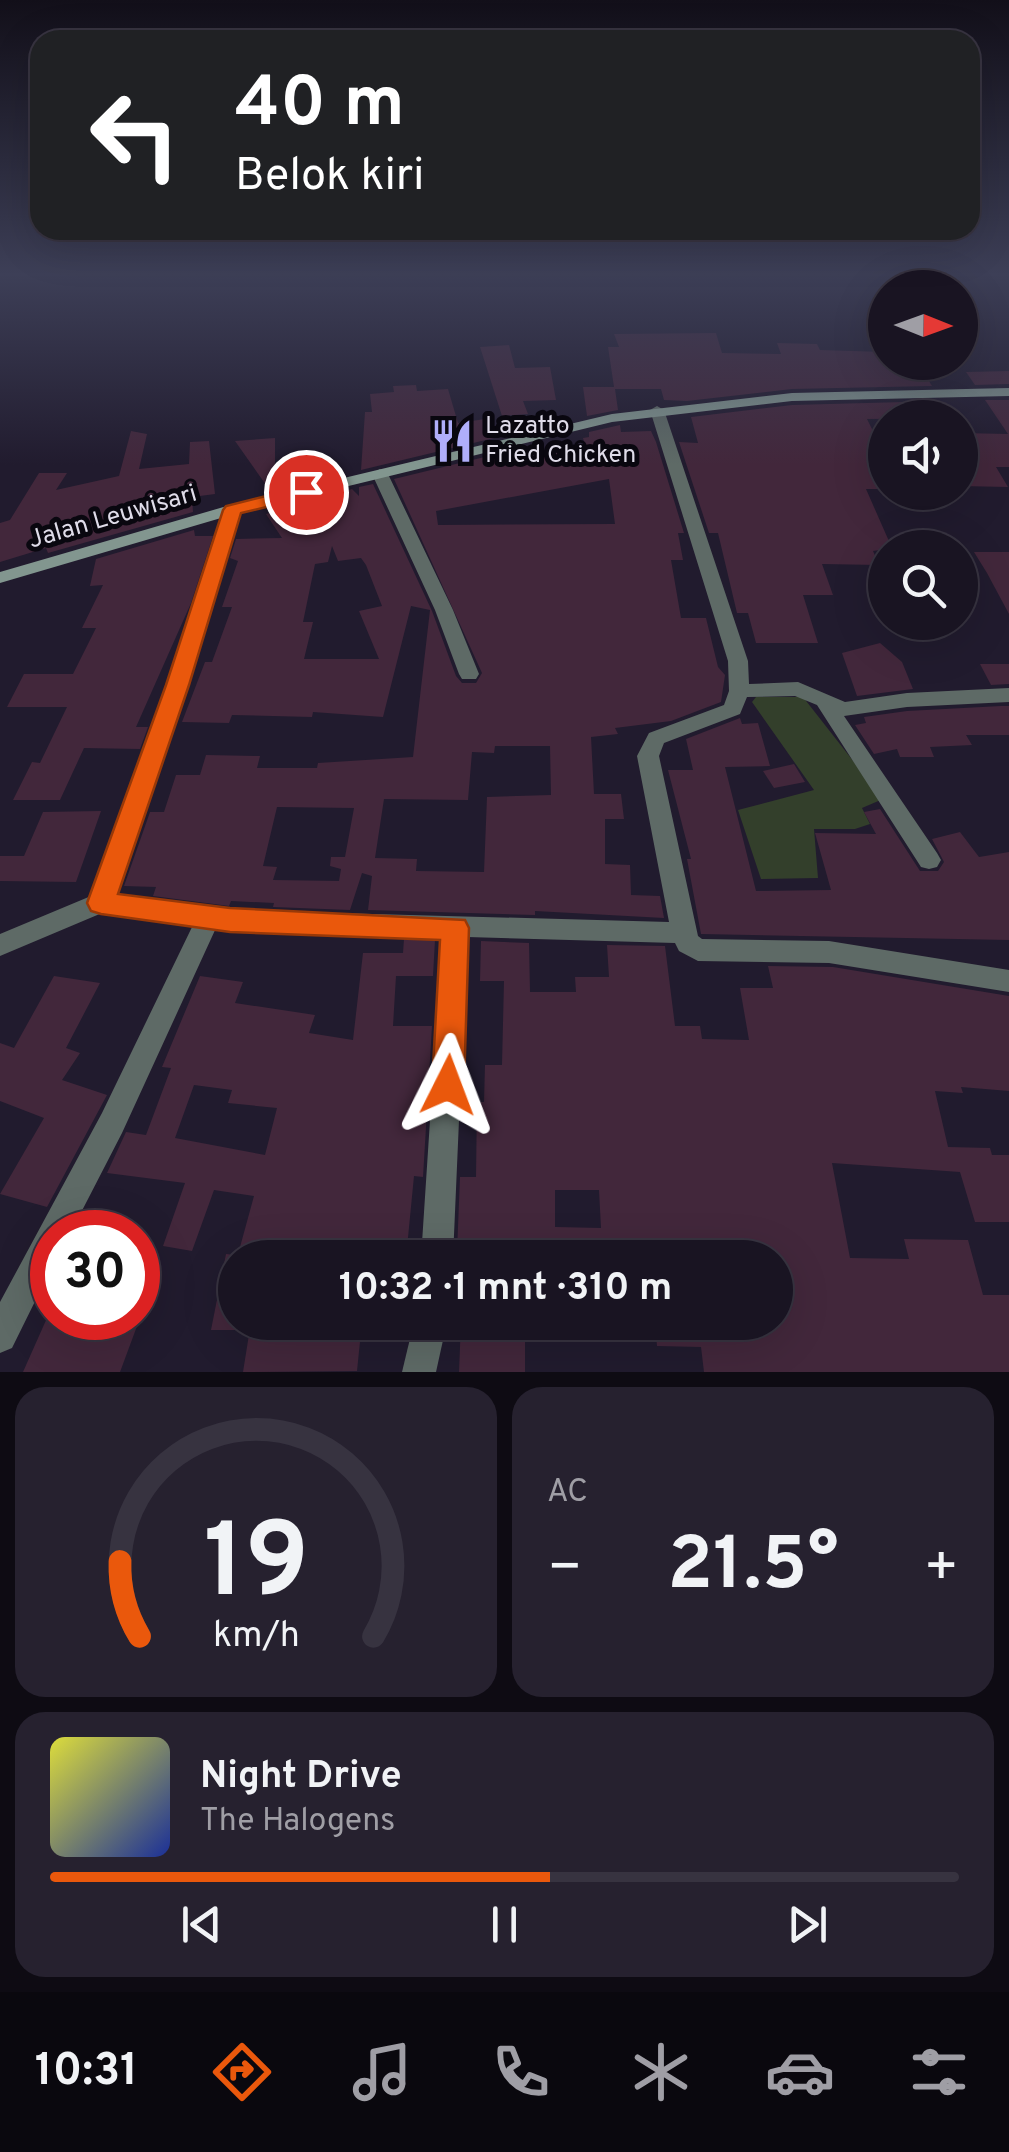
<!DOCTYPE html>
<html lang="id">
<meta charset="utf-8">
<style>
:root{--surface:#191422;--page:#26212f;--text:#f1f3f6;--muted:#9f9ea5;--line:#373340;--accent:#ea580c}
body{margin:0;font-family:Overpass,sans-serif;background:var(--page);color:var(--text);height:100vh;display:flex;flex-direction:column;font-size:38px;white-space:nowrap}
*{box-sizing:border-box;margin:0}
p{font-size:32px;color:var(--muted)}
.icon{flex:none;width:55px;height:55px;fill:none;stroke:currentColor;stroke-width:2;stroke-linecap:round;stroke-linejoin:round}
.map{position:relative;height:1372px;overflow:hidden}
.details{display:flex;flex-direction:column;gap:15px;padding:15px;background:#0e0b13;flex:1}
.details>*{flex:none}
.hud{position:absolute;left:30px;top:30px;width:950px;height:210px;border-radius:30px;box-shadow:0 10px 40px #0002,0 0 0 2px var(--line);background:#202124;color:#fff;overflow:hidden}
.needle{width:65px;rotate:91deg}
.tools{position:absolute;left:868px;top:270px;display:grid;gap:20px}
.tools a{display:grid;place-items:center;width:110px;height:110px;border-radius:50%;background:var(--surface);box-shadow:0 10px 40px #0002,0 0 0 2px var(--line);font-size:50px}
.speed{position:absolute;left:30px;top:1210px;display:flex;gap:20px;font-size:50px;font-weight:700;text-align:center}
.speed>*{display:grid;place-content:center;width:130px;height:130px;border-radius:50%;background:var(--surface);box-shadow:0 10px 40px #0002,0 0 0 2px var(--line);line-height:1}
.speed .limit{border:15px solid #d22;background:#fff;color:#111}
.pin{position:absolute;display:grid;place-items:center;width:85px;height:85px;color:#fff;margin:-42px;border:5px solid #fff;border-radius:50%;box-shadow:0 2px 10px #0007}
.me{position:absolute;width:110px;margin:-55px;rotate:3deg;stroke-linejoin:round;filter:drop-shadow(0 0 8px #0008)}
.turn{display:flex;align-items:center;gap:35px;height:210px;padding:0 40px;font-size:45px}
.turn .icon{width:130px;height:130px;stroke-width:2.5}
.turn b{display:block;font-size:70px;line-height:85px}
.big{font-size:75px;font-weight:700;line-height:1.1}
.details .card{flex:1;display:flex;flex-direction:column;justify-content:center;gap:15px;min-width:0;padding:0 35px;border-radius:30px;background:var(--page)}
.details .dial{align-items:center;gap:0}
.dial svg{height:260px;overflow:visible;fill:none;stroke:var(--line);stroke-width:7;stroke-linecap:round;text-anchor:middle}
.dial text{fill:var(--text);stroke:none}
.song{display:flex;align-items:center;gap:30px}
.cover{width:120px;height:120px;border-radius:15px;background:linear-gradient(135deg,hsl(60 70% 55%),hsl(230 70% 35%))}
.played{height:10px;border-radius:5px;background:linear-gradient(90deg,var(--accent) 55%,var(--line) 55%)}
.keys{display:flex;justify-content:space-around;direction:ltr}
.heat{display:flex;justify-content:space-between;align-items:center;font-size:55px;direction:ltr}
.details .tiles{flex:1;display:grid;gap:15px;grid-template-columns:1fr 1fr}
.card:last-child{grid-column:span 2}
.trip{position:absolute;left:218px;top:1240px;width:575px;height:100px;border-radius:50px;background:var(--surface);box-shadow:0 10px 40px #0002,0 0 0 2px var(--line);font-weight:700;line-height:100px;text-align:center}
.dock{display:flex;height:160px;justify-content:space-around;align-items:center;background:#0a080e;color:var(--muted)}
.dock .icon{width:70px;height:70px}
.dock .on{color:var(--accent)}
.dock b{font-size:45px;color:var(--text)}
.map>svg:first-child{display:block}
.green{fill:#333f2b}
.building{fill:#42273b;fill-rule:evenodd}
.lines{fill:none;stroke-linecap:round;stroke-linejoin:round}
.minor{fill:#5e6a66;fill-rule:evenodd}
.secondary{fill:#82968f;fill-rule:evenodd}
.route{fill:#ea580c;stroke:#983908;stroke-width:2.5}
.labels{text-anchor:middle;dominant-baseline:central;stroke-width:10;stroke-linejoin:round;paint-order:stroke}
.far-poi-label{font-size:25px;fill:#dfdce9;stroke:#09070f;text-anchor:start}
.far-street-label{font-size:25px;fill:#dfdce9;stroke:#09070f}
</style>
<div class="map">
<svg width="1009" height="1372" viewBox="0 0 1009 1372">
<rect width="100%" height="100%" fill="#211b2e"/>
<!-- green -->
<polygon class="green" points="756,697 803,697 883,799 862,808 870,824 855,829 814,829 818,878 761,879 738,810 814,790 752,702"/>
<!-- building -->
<g class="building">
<polygon points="716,333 722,353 781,354 777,343 817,344 820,350 885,352 885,362 934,362 912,373 924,373 932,386 792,389 687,401 664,400 661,389 615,389 618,410 587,416 583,387 614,387 608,347 619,347 614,334"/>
<polygon points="509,345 515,368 550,367 556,400 523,401 528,414 502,416 480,347"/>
<polygon points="1009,371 1009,384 975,385 966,372"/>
<polygon points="416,385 417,391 448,389 458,423 485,419 494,438 361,470 365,412 372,412 370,394 394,392 393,386"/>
<polygon points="985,400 1009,400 1009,467 996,467 1008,487 960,486 960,433 1008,434"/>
<polygon points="941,401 951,418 867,419 885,455 885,489 866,489 892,548 873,551 879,565 822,564 833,595 803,595 818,643 756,643 748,613 737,613 718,533 709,533 679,442 698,443 691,417 792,405"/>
<path d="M620 425 621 432 651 431 656 442 684 533H678L683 560H671L681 618H706L718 667 725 675 721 702 671 721 615 728 618 734 591 737 594 794H621L624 819H605V864L630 865 631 895 660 896 664 918 535 911V915L368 910 372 876 362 873 350 910 273 907 274 903 231 901 229 906 153 896 156 887 124 886 150 812H164L176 775H200L206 755 260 756 257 768H317L318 763 413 757 430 610 411 606 383 717 313 712 312 717 232 715 229 723 182 722 205 662H212L232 607H222L238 561 230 558 236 539 282 538 266 514 352 489 359 496V487L373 484 432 611 456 676 462 683H476L482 673 394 479 501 453 505 462 586 448 583 438 589 437V432ZM609 479 615 524 438 525 436 511ZM332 546 338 561 361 558 366 565 382 606 359 611 379 659H304L313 622H303L315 564 328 562ZM495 746H550L551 795 487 797 484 872 416 871 417 859 375 858 384 799 468 800 472 752 494 753ZM277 807 354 808 345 857H331L330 866 341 869 339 881 273 880 277 867 263 866Z"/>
<polygon points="131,431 147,434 139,469 189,464 190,442 209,441 215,494 192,497 193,512 48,553 46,548 0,562 0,523 10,520 39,473 67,473 56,490 119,476"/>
<polygon points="275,438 275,465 322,453 341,475 271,492 235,441"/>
<polygon points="194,530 195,536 213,536 191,603 136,727 148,727 140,749 84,748 60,800 13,800 32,762 40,763 67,707 7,707 24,674 73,674 96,628 82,628 103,585 90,586 96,559"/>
<polygon points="974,552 1009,552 1009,614 987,573"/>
<polygon points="880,643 902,662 913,689 857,696 842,653"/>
<polygon points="980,664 1009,664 1009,684 991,685"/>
<polygon points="1001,706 1009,706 1009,735 966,735 972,745 930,747 934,757 900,757 897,749 874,754 855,725 866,723 864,717 907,711"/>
<polygon points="740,718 742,724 758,723 770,766 725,767 756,891 831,890 815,833 876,834 864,812 880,809 920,871 938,871 944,862 932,839 960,832 979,857 1009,852 1009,940 701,934 687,859 691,859 668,770 693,770 686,739"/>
<polygon points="794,764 805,782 774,788 763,771"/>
<polygon points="101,811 76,882 0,881 0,856 24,856 43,812"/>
<path d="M404 939 435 940 433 976H396L393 1026H432L423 1177 414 1176 406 1258H237L254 1196 214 1190 192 1251 163 1246 185 1183 107 1173 126 1132 146 1135 171 1068 162 1067 200 976 243 982 235 1003 315 1015 309 1033 353 1040 363 953H403ZM194 1085 232 1090 228 1103 277 1108 265 1155 175 1138Z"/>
<path d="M481 941 529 943 530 992H576L575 977H609L607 945 665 946 675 1026H700L702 1039 749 1040 740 988H773L768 966 833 967 1009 996V1091L961 1087 963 1093 935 1091 948 1147 990 1148 992 1155H1009V1222H975L960 1172 832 1163 850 1258 909 1259 904 1239 968 1240 983 1295H1009V1372H704L701 1347 657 1346 655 1322H775V1258H561V1249L457 1252 460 1177H476L477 1102H484L485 1065H502L504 981H480ZM555 1190H599L601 1228 555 1227Z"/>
<polygon points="54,976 100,983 66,1048 80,1053 62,1080 107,1095 47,1207 0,1194 44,1118 0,1101 0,1043 14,1048"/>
<polygon points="226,1254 235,1255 235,1330 211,1330"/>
<polygon points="47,1318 108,1322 109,1318 140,1318 120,1372 23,1372"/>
<polygon points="251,1322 362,1322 357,1371 243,1372"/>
<polygon points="461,1322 525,1322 525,1372 459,1372"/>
</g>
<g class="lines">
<!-- minor -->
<g class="minor">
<polygon points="657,406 664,410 748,661 749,684 798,682 845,702 907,693 1009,688 1009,702 907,707 844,716 937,853 941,860 937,867 929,869 921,867 817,705 795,696 747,697 740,714 664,743 659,756 698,936 702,939 829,941 1009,970 1009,992 829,963 698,961 679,951 675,943 467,937 453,1258 421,1258 442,937 216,928 122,1133 71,1232 52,1232 52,1267 12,1348 0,1353 0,1302 102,1113 193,925 102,913 0,956 0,934 91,896 168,685 227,506 233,504 241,509 188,685 116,895 230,910 669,922 637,756 649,733 724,705 729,691 728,661 650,410"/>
<polygon points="380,469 388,474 453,610 479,674 476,679 462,679 459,674 435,610 372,474"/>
<polygon points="414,1322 447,1322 436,1372 402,1372"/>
</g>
<!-- secondary -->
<polygon class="secondary" points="1009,388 1009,396 792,401 612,422 238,513 0,583 0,572 227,506 612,414 792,393"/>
</g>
<!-- sky -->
<linearGradient id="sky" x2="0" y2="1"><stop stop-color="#120f19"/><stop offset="0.59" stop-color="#3d3f57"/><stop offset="1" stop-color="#3d3f57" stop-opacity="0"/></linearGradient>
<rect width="1009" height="465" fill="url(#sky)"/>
<!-- route -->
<polygon class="route" points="306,486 315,492 313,496 241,513 189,685 118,894 230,908 465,920 469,928 464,1085 459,1096 448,1100 437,1096 432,1085 440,940 230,932 101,914 91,911 87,903 166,685 223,510 226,506"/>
<!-- icons -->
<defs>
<g id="restaurant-bare" transform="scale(3.45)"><path d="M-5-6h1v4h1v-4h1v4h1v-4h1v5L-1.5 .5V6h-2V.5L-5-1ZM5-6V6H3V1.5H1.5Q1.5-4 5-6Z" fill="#afaefa" stroke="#09070f" stroke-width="2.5" paint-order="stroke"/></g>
</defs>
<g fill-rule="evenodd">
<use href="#restaurant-bare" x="452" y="441"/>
</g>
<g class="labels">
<!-- far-poi labels -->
<g class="far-poi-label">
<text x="485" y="427">Lazatto<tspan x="485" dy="29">Fried Chicken</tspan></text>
</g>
<!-- far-street labels -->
<g class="far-street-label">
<text transform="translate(113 518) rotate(-16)">Jalan Leuwisari</text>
</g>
</g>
</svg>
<div class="tools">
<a><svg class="needle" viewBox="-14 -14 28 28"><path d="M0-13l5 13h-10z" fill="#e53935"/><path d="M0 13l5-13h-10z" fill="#9f9ea5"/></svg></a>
<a><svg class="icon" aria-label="sound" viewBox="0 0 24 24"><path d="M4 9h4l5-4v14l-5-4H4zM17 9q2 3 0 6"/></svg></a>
<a><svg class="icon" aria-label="search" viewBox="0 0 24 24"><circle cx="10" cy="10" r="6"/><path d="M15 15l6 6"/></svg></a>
</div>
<div class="speed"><div class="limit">30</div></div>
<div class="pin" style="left:306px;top:492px;background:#d93025"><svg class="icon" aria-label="arrive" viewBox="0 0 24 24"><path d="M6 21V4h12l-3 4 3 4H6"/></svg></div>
<svg class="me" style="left:448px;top:1085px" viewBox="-20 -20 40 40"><path d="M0-17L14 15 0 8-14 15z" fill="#ea580c" stroke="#fff" stroke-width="4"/></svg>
<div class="trip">10:32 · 1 mnt · 310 m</div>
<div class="hud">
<div class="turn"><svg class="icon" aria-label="left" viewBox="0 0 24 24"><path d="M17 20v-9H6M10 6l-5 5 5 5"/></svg><div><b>40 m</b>Belok kiri</div></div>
</div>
</div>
<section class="details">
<div class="tiles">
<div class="card dial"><svg viewBox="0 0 100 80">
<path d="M14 69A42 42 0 1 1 86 69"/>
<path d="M14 69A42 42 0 0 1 8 46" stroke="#ea580c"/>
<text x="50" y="56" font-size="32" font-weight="700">19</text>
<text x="50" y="72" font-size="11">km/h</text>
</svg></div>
<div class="card"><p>AC</p>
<div class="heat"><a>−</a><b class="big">21.5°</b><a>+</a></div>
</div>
<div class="card">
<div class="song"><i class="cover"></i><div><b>Night Drive</b><p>The Halogens</p></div></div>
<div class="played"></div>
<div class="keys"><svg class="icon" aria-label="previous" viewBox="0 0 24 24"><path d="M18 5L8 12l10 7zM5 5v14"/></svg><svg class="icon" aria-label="pause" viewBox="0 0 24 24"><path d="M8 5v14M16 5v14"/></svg><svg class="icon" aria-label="next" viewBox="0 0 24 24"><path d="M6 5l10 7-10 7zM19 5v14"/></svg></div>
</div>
</div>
</section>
<nav class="dock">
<b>10:31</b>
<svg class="icon on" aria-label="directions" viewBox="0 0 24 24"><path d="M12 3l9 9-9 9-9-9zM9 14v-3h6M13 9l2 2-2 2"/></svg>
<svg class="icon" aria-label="music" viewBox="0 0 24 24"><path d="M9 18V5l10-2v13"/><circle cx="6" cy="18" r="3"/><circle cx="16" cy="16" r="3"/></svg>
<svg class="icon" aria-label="phone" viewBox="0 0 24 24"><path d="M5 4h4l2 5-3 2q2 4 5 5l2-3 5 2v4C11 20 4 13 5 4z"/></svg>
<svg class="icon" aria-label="climate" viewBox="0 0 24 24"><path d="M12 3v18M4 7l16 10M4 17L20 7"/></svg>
<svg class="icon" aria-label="car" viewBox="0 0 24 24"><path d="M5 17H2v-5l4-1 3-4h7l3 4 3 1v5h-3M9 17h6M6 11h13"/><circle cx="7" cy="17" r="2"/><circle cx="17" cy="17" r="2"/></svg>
<svg class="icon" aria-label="filters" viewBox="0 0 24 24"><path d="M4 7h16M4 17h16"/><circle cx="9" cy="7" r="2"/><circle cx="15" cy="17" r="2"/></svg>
</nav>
